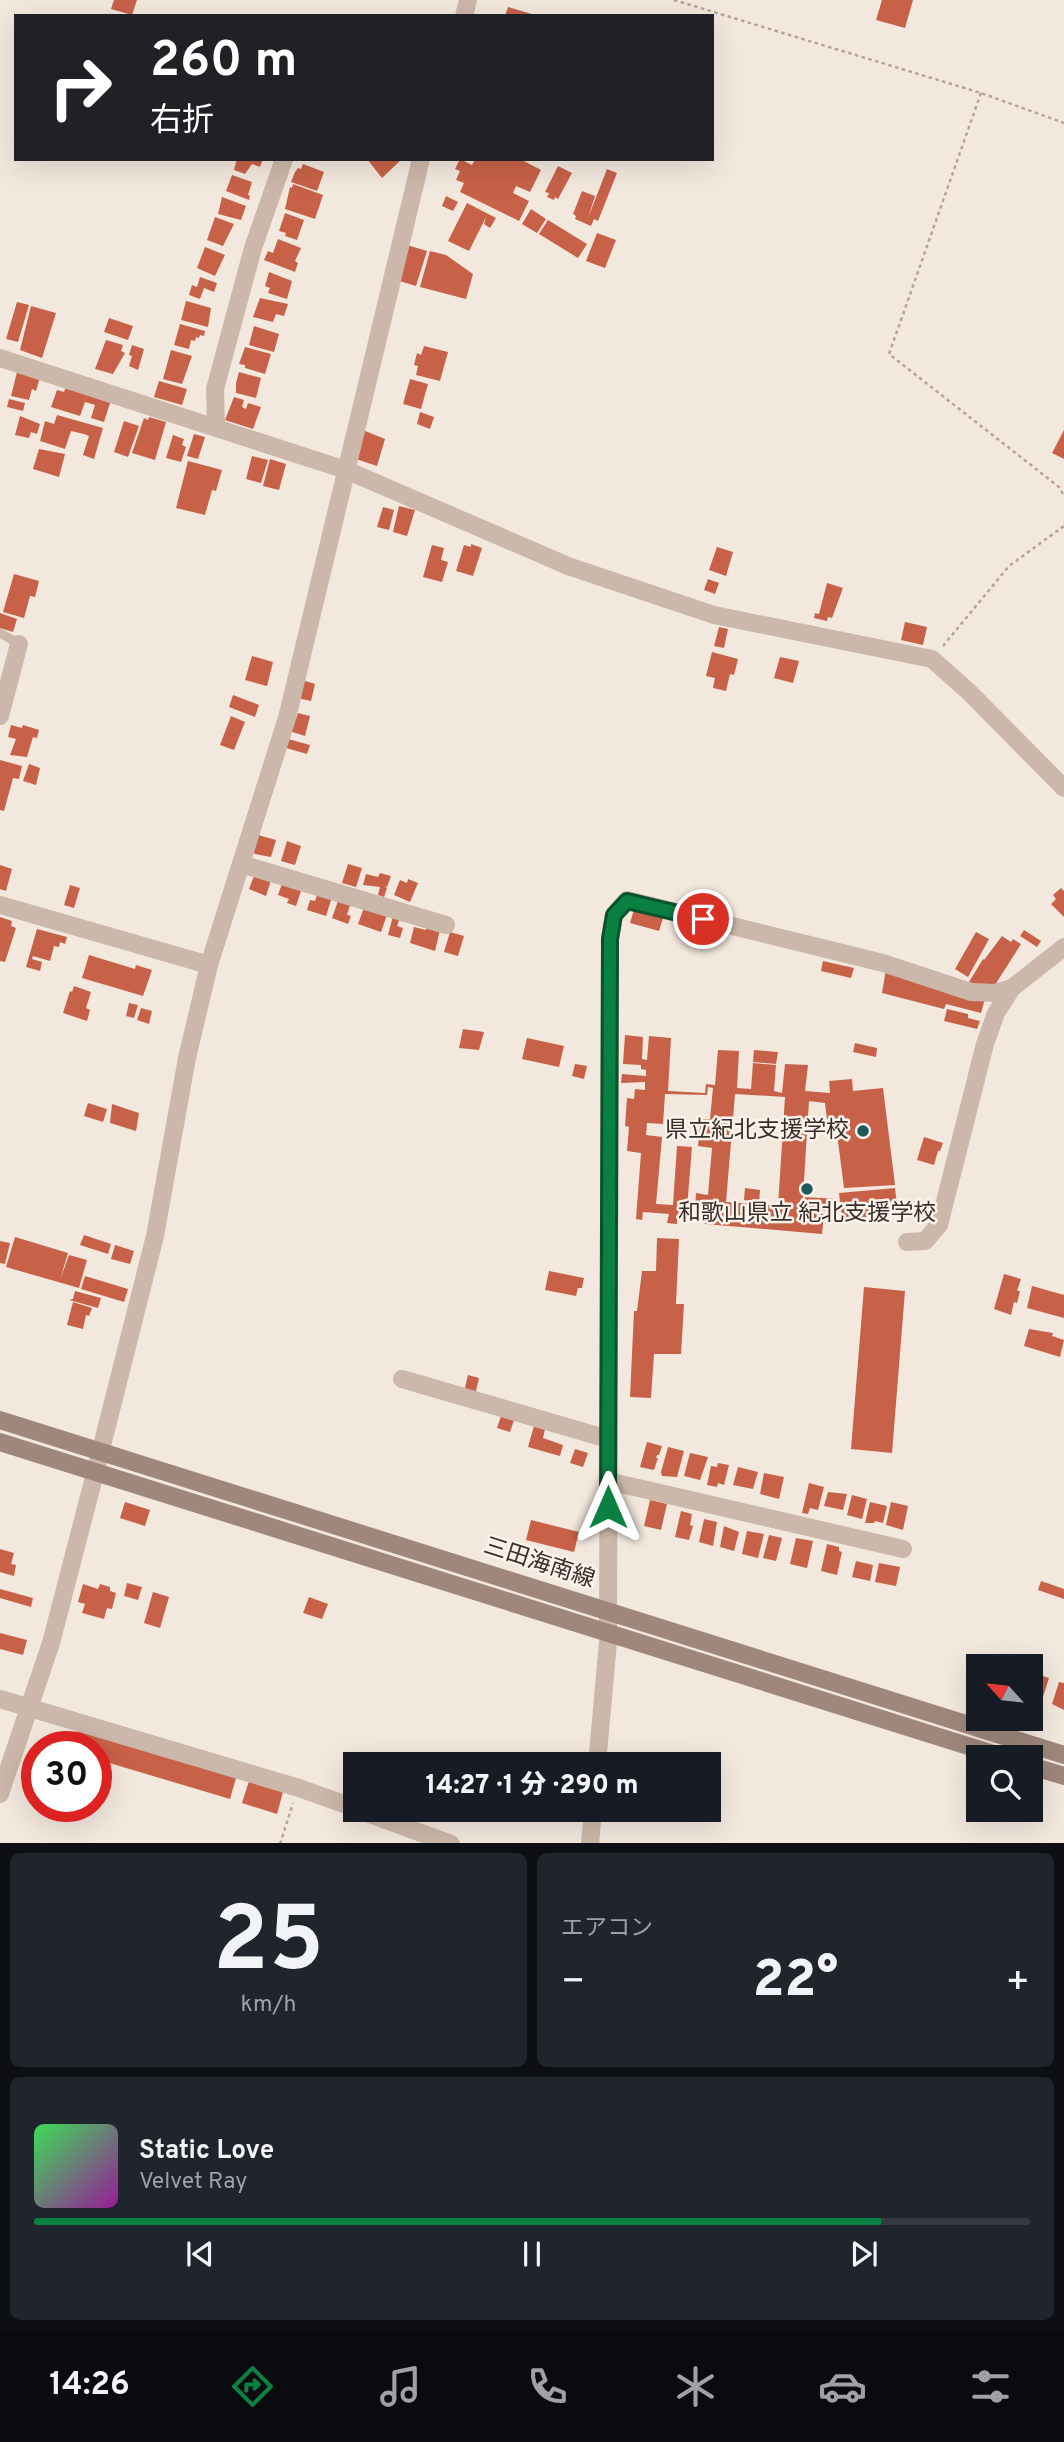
<!DOCTYPE html>
<html lang="ja">
<meta charset="utf-8">
<style>
:root{--surface:#171b24;--page:#20242c;--text:#f1f3f6;--muted:#9ea1a6;--line:#363941;--accent:#0b8043}
body{margin:0;font-family:Overpass,"Noto Sans JP",sans-serif;background:var(--page);color:var(--text);height:100vh;display:flex;flex-direction:column;font-size:26px;white-space:nowrap}
*{box-sizing:border-box;margin:0}
p{font-size:23px;color:var(--muted)}
.icon{flex:none;width:38px;height:38px;fill:none;stroke:currentColor;stroke-width:2;stroke-linecap:round;stroke-linejoin:round}
.map{position:relative;height:1843px;overflow:hidden}
.side{display:flex;flex-direction:column;gap:10px;padding:10px;background:#0d0f14;flex:1}
.side>*{flex:none}
.guide{position:absolute;left:14px;top:14px;width:700px;height:147px;border-radius:0px;box-shadow:0 7px 28px #0002;background:#202124;color:#fff;overflow:hidden}
.needle{width:46px;rotate:297deg}
.fabs{position:absolute;left:966px;top:1654px;display:grid;gap:14px}
.fabs a{display:grid;place-items:center;width:77px;height:77px;border-radius:0px;background:var(--surface);box-shadow:0 7px 28px #0002;font-size:35px}
.speed{position:absolute;left:21px;top:1731px;display:flex;gap:14px;font-size:35px;font-weight:700;text-align:center}
.speed>*{display:grid;place-content:center;width:91px;height:91px;border-radius:50%;background:var(--surface);box-shadow:0 7px 28px #0002;line-height:1}
.speed .limit{border:10px solid #d22;background:#fff;color:#111}
.pin{position:absolute;display:grid;place-items:center;width:60px;height:60px;color:#fff;margin:-30px;border:4px solid #fff;border-radius:50%;box-shadow:0 2px 7px #0007}
.me{position:absolute;width:77px;margin:-38px;rotate:0deg;stroke-linejoin:round;filter:drop-shadow(0 0 5px #0008)}
.turn{display:flex;align-items:center;gap:24px;height:147px;padding:0 21px;font-size:32px}
.turn .icon{width:91px;height:91px;stroke-width:2.5}
.turn b{display:block;font-size:49px;line-height:60px}
.big{font-size:52px;font-weight:800;line-height:1.1}
.side .widget{flex:1;display:flex;flex-direction:column;justify-content:center;gap:10px;min-width:0;padding:0 24px;border-radius:10px;background:var(--page)}
.side .dial{align-items:center;gap:0}
.dial b{font-size:91px;line-height:1}
.song{display:flex;align-items:center;gap:21px}
.cover{width:84px;height:84px;border-radius:10px;background:linear-gradient(135deg,hsl(130 70% 55%),hsl(300 70% 35%))}
.played{height:7px;border-radius:4px;background:linear-gradient(90deg,var(--accent) 85%,var(--line) 85%)}
.keys{display:flex;justify-content:space-around;direction:ltr}
.heat{display:flex;justify-content:space-between;align-items:center;font-size:38px;direction:ltr}
.side .tiles{flex:1;display:grid;gap:10px;grid-template-columns:1fr 1fr}
.widget:last-child{grid-column:span 2}
.trip{position:absolute;left:343px;top:1752px;width:378px;height:70px;border-radius:0px;background:var(--surface);box-shadow:0 7px 28px #0002;font-weight:800;line-height:70px;text-align:center}
.tabs{display:flex;height:112px;justify-content:space-around;align-items:center;background:#090b0e;color:var(--muted)}
.tabs .icon{width:49px;height:49px}
.tabs .active{color:var(--accent)}
.tabs b{font-size:32px;color:var(--text)}
.map>svg:first-child{display:block}
.building{fill:#c76248;fill-rule:evenodd}
.lines{fill:none;stroke-linecap:round;stroke-linejoin:round}
.path{stroke:#b8a294;stroke-width:2.5;stroke-dasharray:3.5 3.5;stroke-linecap:butt}
.service{stroke:#ccb8aa;stroke-width:9}
.minor{stroke:#ccb8aa;stroke-width:18}
.tertiary{stroke:#ccb8aa;stroke-width:18}
.secondary{stroke:#9f877b;stroke-width:18}
.route-casing{stroke:#07532c;stroke-width:18}
.route{stroke:#0b8043;stroke-width:12}
.poi-dot{fill:#1e5a5b;stroke:#faf3eb;stroke-width:2.5}
.labels{text-anchor:middle;dominant-baseline:central;stroke-width:5;stroke-linejoin:round;paint-order:stroke}
.poi-label{font-size:23px;fill:#392e29;stroke:#faf3eb;text-anchor:end}
.street-label{font-size:23px;fill:#392e29;stroke:#faf3eb}
</style>
<div class="map">
<svg width="1064" height="1844" viewBox="0 0 1064 1844">
<rect width="100%" height="100%" fill="#f3e8de"/>
<!-- building -->
<g class="building">
<polygon points="114,0 137,0 132,15 111,9"/>
<polygon points="882,0 913,0 905,28 876,20"/>
<polygon points="508,7 535,15 535,16 505,16"/>
<polygon points="237,159 263,159 260,167 252,164 245,174 234,170"/>
<polygon points="367,159 402,159 382,178"/>
<polygon points="460,159 472,165 475,159 520,159 541,170 530,192 516,186 513,193 529,201 519,221 460,192 464,183 456,180 460,171 455,169"/>
<polygon points="303,164 324,172 317,191 291,182 295,172 298,168 301,169"/>
<polygon points="558,166 572,173 558,199 555,197 554,200 547,197 549,193 545,192"/>
<polygon points="607,169 617,173 598,221 594,219 591,226 575,219 576,216 573,214 582,191 595,196 588,218"/>
<polygon points="232,175 252,182 248,195 250,196 249,200 226,191"/>
<polygon points="293,184 323,195 315,219 285,209 290,187 292,188"/>
<polygon points="446,196 458,202 453,211 442,206"/>
<polygon points="222,197 246,206 241,220 218,214"/>
<polygon points="467,203 496,218 490,228 484,224 486,217 469,251 448,241"/>
<polygon points="531,209 546,219 537,233 522,224"/>
<polygon points="285,213 304,220 297,240 285,236 286,233 279,231"/>
<polygon points="215,217 234,224 223,246 207,240"/>
<polygon points="548,220 587,244 578,258 539,234"/>
<polygon points="597,233 616,240 605,268 586,261"/>
<polygon points="278,239 301,248 295,261 298,263 295,272 264,260 268,251 273,253"/>
<polygon points="407,245 427,251 416,286 396,280"/>
<polygon points="205,247 225,255 215,276 197,268"/>
<polygon points="430,251 446,255 473,274 466,299 420,287"/>
<polygon points="269,272 292,281 287,299 268,293 270,288 265,286"/>
<polygon points="200,277 217,283 214,292 204,288 200,299 189,295 192,285 197,287"/>
<polygon points="260,298 288,304 284,316 276,314 273,322 253,317"/>
<polygon points="186,301 211,308 208,327 181,320"/>
<polygon points="17,302 29,305 18,342 6,339"/>
<polygon points="31,306 56,313 42,358 20,350"/>
<polygon points="109,318 133,326 128,340 104,332"/>
<polygon points="180,324 205,331 204,336 200,335 199,338 196,337 195,341 191,340 189,349 174,345"/>
<polygon points="254,326 279,334 274,352 249,345"/>
<polygon points="106,340 123,345 121,351 125,353 113,374 95,369"/>
<polygon points="132,345 144,349 138,370 129,366 132,356 129,355"/>
<polygon points="424,346 448,352 440,381 416,375 418,366 414,365 417,353 421,355"/>
<polygon points="245,347 271,354 265,374 245,368 245,365 239,364"/>
<polygon points="171,350 192,356 182,384 163,379"/>
<polygon points="17,372 40,377 36,391 32,389 29,400 11,396"/>
<polygon points="239,372 261,378 256,398 236,393 236,383"/>
<polygon points="410,379 428,384 421,409 403,404"/>
<polygon points="159,381 187,389 182,405 154,397"/>
<polygon points="66,386 111,400 104,422 91,418 95,405 85,402 80,416 51,407 57,390 64,392"/>
<polygon points="234,397 244,400 242,407 246,409 248,403 261,407 253,429 225,420"/>
<polygon points="9,399 25,403 23,411 7,407"/>
<polygon points="420,412 434,417 430,429 417,424"/>
<polygon points="57,415 103,428 94,459 83,455 89,436 84,434 71,431 65,449 40,441 45,421 54,424"/>
<polygon points="20,416 40,424 37,434 31,432 29,438 15,435"/>
<polygon points="149,417 166,422 155,460 132,453 144,418 148,420"/>
<polygon points="124,421 139,426 128,457 114,452"/>
<polygon points="1064,430 1064,459 1052,453"/>
<polygon points="365,431 385,439 377,466 356,459"/>
<polygon points="194,434 205,437 198,459 187,456"/>
<polygon points="173,435 184,439 182,445 186,447 181,462 166,458"/>
<polygon points="39,449 65,454 59,477 33,469"/>
<polygon points="252,456 268,460 261,483 246,479"/>
<polygon points="270,459 286,464 279,490 263,486"/>
<polygon points="188,461 222,470 216,491 212,490 205,515 176,508"/>
<polygon points="399,506 415,510 407,536 393,532"/>
<polygon points="383,507 394,510 389,530 377,527"/>
<polygon points="471,544 482,548 473,576 456,571 464,545 471,547"/>
<polygon points="432,545 444,548 441,560 448,562 442,582 423,577"/>
<polygon points="717,547 733,552 726,576 709,570"/>
<polygon points="14,574 39,581 35,597 30,596 24,618 3,612"/>
<polygon points="708,579 719,583 715,594 704,590"/>
<polygon points="827,583 843,588 832,618 828,617 827,621 814,618 815,613 819,614"/>
<polygon points="0,613 17,619 13,632 0,628"/>
<polygon points="905,622 927,627 923,645 901,640"/>
<polygon points="719,627 728,629 724,648 714,646"/>
<polygon points="712,652 738,659 734,675 730,674 726,691 713,688 715,678 706,676"/>
<polygon points="252,656 273,662 267,686 245,680"/>
<polygon points="780,657 799,661 793,683 774,678"/>
<polygon points="302,680 315,684 311,701 297,698"/>
<polygon points="233,695 259,705 255,717 229,707"/>
<polygon points="298,713 310,716 305,736 286,730 289,717 296,719"/>
<polygon points="231,716 245,722 234,750 220,745"/>
<polygon points="11,725 22,728 23,725 39,730 37,738 33,737 27,757 10,755 16,739 8,737"/>
<polygon points="288,739 310,745 307,754 286,748"/>
<polygon points="0,760 22,766 19,779 13,778 4,811 0,810"/>
<polygon points="29,764 40,768 36,785 23,781"/>
<polygon points="258,835 276,840 271,857 255,854 253,851"/>
<polygon points="287,841 301,846 295,865 281,861"/>
<polygon points="348,864 362,868 356,887 342,883"/>
<polygon points="0,865 12,869 6,891 0,889"/>
<polygon points="257,868 273,874 266,896 249,889"/>
<polygon points="380,873 391,876 387,887 384,886 387,888 384,897 378,895 380,887 363,885 366,874 378,877"/>
<polygon points="284,878 303,885 296,906 287,903 289,899 278,895"/>
<polygon points="408,879 418,883 410,902 394,895 400,880 407,883"/>
<polygon points="70,885 80,888 74,908 64,905"/>
<polygon points="1061,888 1064,891 1064,917 1051,904 1056,899 1053,895"/>
<polygon points="318,892 332,897 326,916 307,910 310,900 315,901"/>
<polygon points="338,901 350,905 347,915 351,916 348,924 332,918"/>
<polygon points="636,903 665,912 659,931 630,923"/>
<polygon points="365,905 388,912 381,932 358,924"/>
<polygon points="393,916 400,918 397,926 403,928 400,938 388,935"/>
<polygon points="0,917 12,921 11,926 16,928 5,962 0,961"/>
<polygon points="695,923 717,929 713,941 692,935"/>
<polygon points="427,926 440,930 435,951 410,943 414,927 426,930"/>
<polygon points="37,929 67,937 65,944 60,942 59,947 54,946 50,961 33,956 32,959 42,962 40,971 26,967"/>
<polygon points="1024,930 1041,941 1037,947 1020,936"/>
<polygon points="450,932 464,936 458,956 444,952"/>
<polygon points="976,932 989,939 968,977 955,969"/>
<polygon points="1002,936 1011,942 1013,939 1021,944 995,985 984,986 969,982 983,959 984,960"/>
<polygon points="89,955 135,969 136,965 152,970 143,996 82,978"/>
<polygon points="823,961 854,968 851,978 821,971"/>
<polygon points="886,969 986,995 981,1013 946,1004 944,1009 882,993"/>
<polygon points="74,986 91,992 86,1008 90,1010 87,1021 63,1013 70,991 72,992"/>
<polygon points="129,1003 138,1005 134,1018 126,1016"/>
<polygon points="141,1008 152,1011 149,1024 137,1020"/>
<polygon points="947,1009 968,1014 968,1018 980,1021 977,1029 944,1021"/>
<polygon points="463,1029 484,1032 479,1050 459,1048"/>
<path d="M625 1035 643 1037 642 1059 647 1060 649 1036 671 1038 668 1091 705 1093 706 1084 715 1085 718 1050 739 1051 737 1088 751 1089 753 1063 776 1065 774 1091 782 1093 785 1064 808 1065 805 1091 830 1093 829 1081 852 1079 853 1091 883 1088 895 1185 844 1188 835 1118 827 1119 825 1103 809 1101 802 1212 824 1214 822 1234 705 1224 707 1202 701 1201 699 1215H677V1224L667 1223 669 1214 643 1212 642 1220 636 1219 641 1153 627 1151 629 1127 625 1126 627 1098 634 1099 635 1089 645 1090V1082L621 1083 622 1074 646 1076V1070L641 1069V1065L623 1064ZM708 1087 713 1088 710 1119H701L698 1146 712 1148 708 1195 696 1193 695 1209 687 1208 692 1147 677 1146 673 1205 656 1204 662 1137 646 1135 647 1123 663 1124 665 1094 707 1095ZM735 1094 785 1097 778 1206 759 1204 760 1190 745 1188 744 1200 752 1201V1204L726 1202Z"/>
<polygon points="527,1038 564,1046 559,1067 522,1059"/>
<polygon points="855,1043 877,1048 876,1057 853,1052"/>
<polygon points="754,1050 778,1052 776,1064 753,1062"/>
<polygon points="575,1064 587,1066 584,1079 572,1076"/>
<polygon points="88,1103 107,1109 103,1122 84,1116"/>
<polygon points="112,1104 139,1113 136,1131 110,1123"/>
<polygon points="924,1137 943,1143 940,1151 938,1151 934,1165 917,1160"/>
<polygon points="895,1188 898,1214 842,1219 839,1193"/>
<polygon points="805,1197 837,1199 837,1212 804,1209"/>
<polygon points="84,1235 111,1244 108,1254 80,1245"/>
<polygon points="15,1237 68,1253 60,1280 69,1255 87,1260 79,1288 6,1267"/>
<polygon points="657,1238 679,1239 676,1304 684,1304 681,1354 654,1354 651,1398 630,1397 634,1311 637,1311 642,1271 656,1271"/>
<polygon points="0,1241 10,1243 5,1264 0,1263"/>
<polygon points="115,1245 134,1251 130,1264 111,1259"/>
<polygon points="549,1271 584,1278 582,1288 578,1288 576,1296 545,1290"/>
<polygon points="1004,1274 1021,1279 1017,1291 1020,1291 1017,1303 1014,1302 1011,1315 994,1309"/>
<polygon points="85,1276 128,1289 124,1302 81,1289"/>
<polygon points="1032,1286 1064,1295 1064,1318 1027,1308"/>
<polygon points="864,1287 905,1291 892,1453 851,1449"/>
<polygon points="75,1291 101,1298 98,1308 69,1300 73,1299"/>
<polygon points="73,1302 92,1308 89,1316 86,1315 83,1329 67,1325"/>
<polygon points="1029,1329 1053,1333 1052,1336 1064,1340 1060,1357 1024,1346"/>
<polygon points="468,1375 479,1378 475,1395 464,1392"/>
<polygon points="501,1416 514,1420 510,1432 497,1428"/>
<polygon points="534,1426 545,1429 543,1438 563,1445 560,1456 528,1447"/>
<polygon points="647,1442 662,1446 659,1455 657,1455 656,1458 658,1458 654,1470 640,1467"/>
<polygon points="668,1447 684,1451 677,1477 662,1476 661,1472"/>
<polygon points="575,1449 588,1453 583,1467 570,1463"/>
<polygon points="690,1453 708,1457 700,1480 684,1476"/>
<polygon points="718,1463 729,1465 724,1485 718,1483 717,1487 707,1485 711,1466 717,1467"/>
<polygon points="738,1467 758,1472 753,1489 733,1485"/>
<polygon points="764,1473 784,1477 779,1499 760,1494"/>
<polygon points="809,1483 824,1487 818,1510 810,1508 808,1514 802,1513"/>
<polygon points="828,1492 847,1494 843,1510 824,1506"/>
<polygon points="852,1495 867,1499 862,1519 847,1515"/>
<polygon points="650,1500 667,1504 661,1530 644,1526"/>
<polygon points="125,1502 150,1510 145,1526 120,1518"/>
<polygon points="870,1502 887,1506 883,1523 875,1521 874,1523 865,1523"/>
<polygon points="891,1502 908,1506 903,1530 886,1525"/>
<polygon points="681,1511 692,1514 690,1525 693,1526 689,1540 675,1537"/>
<polygon points="704,1519 717,1522 713,1546 699,1542"/>
<polygon points="531,1520 579,1532 574,1552 526,1540"/>
<polygon points="724,1526 739,1532 734,1551 720,1547"/>
<polygon points="747,1531 764,1534 758,1558 742,1554"/>
<polygon points="769,1535 782,1538 776,1561 763,1558"/>
<polygon points="796,1538 813,1541 807,1568 790,1564"/>
<polygon points="827,1544 839,1547 839,1551 842,1552 837,1575 821,1571"/>
<polygon points="0,1549 14,1553 11,1564 16,1565 14,1576 0,1572"/>
<polygon points="856,1561 873,1565 870,1581 852,1577"/>
<polygon points="879,1563 900,1567 896,1586 875,1582"/>
<polygon points="1041,1581 1064,1589 1064,1599 1038,1590"/>
<polygon points="127,1583 142,1587 138,1600 124,1596"/>
<polygon points="83,1584 98,1589 100,1584 110,1587 110,1591 116,1593 112,1609 107,1608 104,1619 82,1613 85,1604 78,1602"/>
<polygon points="0,1589 33,1598 31,1607 0,1598"/>
<polygon points="153,1592 169,1597 160,1628 144,1623"/>
<polygon points="309,1597 328,1604 322,1619 303,1613"/>
<polygon points="0,1633 27,1640 23,1655 0,1649"/>
<polygon points="1034,1673 1049,1678 1043,1697 1037,1695 1036,1700 1031,1699 1031,1681"/>
<polygon points="1059,1682 1064,1683 1064,1710 1052,1704"/>
<polygon points="78,1729 236,1778 230,1799 96,1759 96,1746 73,1746"/>
<polygon points="249,1781 283,1792 277,1814 242,1803"/>
</g>
<g class="lines">
<!-- path -->
<g class="path">
<polyline points="674,0 981,93 1064,123"/>
<polyline points="981,93 889,354 1059,487 1064,496"/>
<polyline points="943,646 1009,566 1064,526"/>
<polyline points="280,1844 293,1803"/>
</g>
<!-- service -->
<polyline class="service" points="0,633 19,644"/>
<!-- minor -->
<g class="minor">
<polyline points="0,358 346,470 568,566 714,615 932,659 969,692 1064,788"/>
<polyline points="216,428 215,389 253,248 284,159"/>
<polyline points="0,716 19,644"/>
<polyline points="241,864 446,925"/>
<polyline points="0,905 209,965"/>
<polyline points="907,1242 925,1241 939,1225 985,1044 996,1013 1012,988 1064,947"/>
<polyline points="402,1379 608,1439"/>
<polyline points="608,1481 903,1549"/>
<polyline points="0,1699 299,1788 355,1808"/>
<polyline points="597,1764 608,1642 610,938 614,915 627,900 883,963 971,992 995,993 1012,988"/>
<polyline points="359,1810 451,1844"/>
<polyline points="590,1844 593,1810"/>
</g>
<!-- tertiary -->
<g class="tertiary">
<polyline points="464,16 468,0"/>
<polyline points="0,1794 51,1643 92,1485 155,1236 187,1058 209,965 287,718 421,159"/>
</g>
<!-- secondary -->
<g class="secondary">
<polyline points="0,1420 1064,1755"/>
<polyline points="0,1442 1003,1757"/>
<polyline points="1031,1766 1064,1776"/>
</g>
</g>
<g class="lines">
<!-- route casing -->
<g class="route-casing">
<polyline id="route" points="608,1507 610,939 614,915 627,901 703,919"/>
</g>
<!-- route -->
<use href="#route" class="route"/>
</g>
<!-- markers -->
<g class="poi-dot">
<circle cx="863" cy="1131" r="7"/>
<circle cx="807" cy="1189" r="7"/>
</g>
<g class="labels">
<!-- poi labels -->
<g class="poi-label">
<text x="849" y="1131">県立紀北支援学校</text>
<text x="807" y="1214" text-anchor="middle">和歌山県立 紀北支援学校</text>
</g>
<!-- street labels -->
<g class="street-label">
<text transform="translate(539 1564) rotate(18)">三田海南線</text>
</g>
</g>
</svg>
<div class="fabs">
<a><svg class="needle" viewBox="-14 -14 28 28"><path d="M0-13l5 13h-10z" fill="#e53935"/><path d="M0 13l5-13h-10z" fill="#9ea1a6"/></svg></a>
<a><svg class="icon" aria-label="search" viewBox="0 0 24 24"><circle cx="10" cy="10" r="6"/><path d="M15 15l6 6"/></svg></a>
</div>
<div class="speed"><div class="limit">30</div></div>
<div class="pin" style="left:703px;top:919px;background:#d93025"><svg class="icon" aria-label="arrive" viewBox="0 0 24 24"><path d="M6 21V4h12l-3 4 3 4H6"/></svg></div>
<svg class="me" style="left:608px;top:1507px" viewBox="-20 -20 40 40"><path d="M0-17L14 15 0 8-14 15z" fill="#0b8043" stroke="#fff" stroke-width="4"/></svg>
<div class="trip">14:27 · 1 分 · 290 m</div>
<div class="guide">
<div class="turn"><svg class="icon" aria-label="right" viewBox="0 0 24 24"><path d="M7 20v-9h11M14 6l5 5-5 5"/></svg><div><b>260 m</b>右折</div></div>
</div>
</div>
<section class="side">
<div class="tiles">
<div class="widget dial"><b>25</b><p>km/h</p></div>
<div class="widget"><p>エアコン</p>
<div class="heat"><a>−</a><b class="big">22°</b><a>+</a></div>
</div>
<div class="widget">
<div class="song"><i class="cover"></i><div><b>Static Love</b><p>Velvet Ray</p></div></div>
<div class="played"></div>
<div class="keys"><svg class="icon" aria-label="previous" viewBox="0 0 24 24"><path d="M18 5L8 12l10 7zM5 5v14"/></svg><svg class="icon" aria-label="pause" viewBox="0 0 24 24"><path d="M8 5v14M16 5v14"/></svg><svg class="icon" aria-label="next" viewBox="0 0 24 24"><path d="M6 5l10 7-10 7zM19 5v14"/></svg></div>
</div>
</div>
</section>
<nav class="tabs">
<b>14:26</b>
<svg class="icon active" aria-label="directions" viewBox="0 0 24 24"><path d="M12 3l9 9-9 9-9-9zM9 14v-3h6M13 9l2 2-2 2"/></svg>
<svg class="icon" aria-label="music" viewBox="0 0 24 24"><path d="M9 18V5l10-2v13"/><circle cx="6" cy="18" r="3"/><circle cx="16" cy="16" r="3"/></svg>
<svg class="icon" aria-label="phone" viewBox="0 0 24 24"><path d="M5 4h4l2 5-3 2q2 4 5 5l2-3 5 2v4C11 20 4 13 5 4z"/></svg>
<svg class="icon" aria-label="climate" viewBox="0 0 24 24"><path d="M12 3v18M4 7l16 10M4 17L20 7"/></svg>
<svg class="icon" aria-label="car" viewBox="0 0 24 24"><path d="M5 17H2v-5l4-1 3-4h7l3 4 3 1v5h-3M9 17h6M6 11h13"/><circle cx="7" cy="17" r="2"/><circle cx="17" cy="17" r="2"/></svg>
<svg class="icon" aria-label="filters" viewBox="0 0 24 24"><path d="M4 7h16M4 17h16"/><circle cx="9" cy="7" r="2"/><circle cx="15" cy="17" r="2"/></svg>
</nav>
